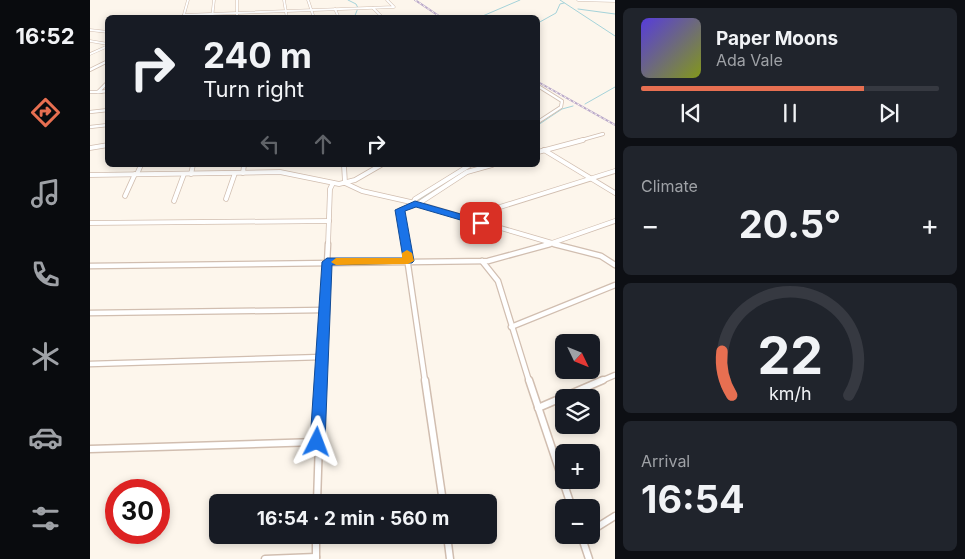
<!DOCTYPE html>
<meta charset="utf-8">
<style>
:root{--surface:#171b24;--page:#20242c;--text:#f1f3f6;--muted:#9ea1a6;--line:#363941;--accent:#e76f51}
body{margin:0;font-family:Inter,sans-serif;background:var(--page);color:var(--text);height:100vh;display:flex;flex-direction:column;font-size:19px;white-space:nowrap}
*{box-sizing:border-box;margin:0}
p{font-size:16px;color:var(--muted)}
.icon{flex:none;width:28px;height:28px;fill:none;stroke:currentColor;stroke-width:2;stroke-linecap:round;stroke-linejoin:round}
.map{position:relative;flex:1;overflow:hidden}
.sheet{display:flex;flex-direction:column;gap:8px;padding:8px;background:#0d0f14;width:350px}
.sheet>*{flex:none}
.guide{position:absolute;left:15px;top:15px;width:435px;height:152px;border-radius:8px;box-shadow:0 2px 8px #0003;background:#171b24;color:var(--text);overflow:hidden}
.needle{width:32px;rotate:133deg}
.tools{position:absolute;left:465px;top:334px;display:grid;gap:10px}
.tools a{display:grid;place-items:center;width:45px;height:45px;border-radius:8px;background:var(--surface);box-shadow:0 2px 8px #0003;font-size:25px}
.speed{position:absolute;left:15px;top:479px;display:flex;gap:10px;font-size:25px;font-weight:700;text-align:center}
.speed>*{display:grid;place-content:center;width:65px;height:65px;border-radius:50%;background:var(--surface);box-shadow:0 2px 8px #0003;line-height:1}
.speed .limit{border:8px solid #d22;background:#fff;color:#111}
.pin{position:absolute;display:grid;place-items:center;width:42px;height:42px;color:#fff;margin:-21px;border-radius:10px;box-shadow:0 2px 8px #0006}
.me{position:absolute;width:55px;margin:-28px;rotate:3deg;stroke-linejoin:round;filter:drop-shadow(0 0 4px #0008)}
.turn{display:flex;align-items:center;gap:18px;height:105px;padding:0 15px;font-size:22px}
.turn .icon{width:65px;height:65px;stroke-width:2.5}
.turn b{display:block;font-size:35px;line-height:42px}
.lanes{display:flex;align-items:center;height:48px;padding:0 15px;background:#0003;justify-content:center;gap:25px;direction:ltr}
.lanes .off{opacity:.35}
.big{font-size:38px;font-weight:700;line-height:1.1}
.sheet .tile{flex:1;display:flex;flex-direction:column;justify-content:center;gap:8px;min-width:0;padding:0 18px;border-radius:8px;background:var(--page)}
.sheet .dial{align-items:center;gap:0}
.dial svg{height:130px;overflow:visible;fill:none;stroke:var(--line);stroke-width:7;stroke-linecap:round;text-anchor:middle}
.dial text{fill:var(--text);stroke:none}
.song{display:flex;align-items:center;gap:15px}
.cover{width:60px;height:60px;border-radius:8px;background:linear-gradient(135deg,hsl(250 70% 55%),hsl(70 70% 35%))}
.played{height:5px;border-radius:2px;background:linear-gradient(90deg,var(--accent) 75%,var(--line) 75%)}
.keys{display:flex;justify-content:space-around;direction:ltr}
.heat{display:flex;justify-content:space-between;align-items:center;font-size:28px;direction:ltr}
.trip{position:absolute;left:119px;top:494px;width:288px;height:50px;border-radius:8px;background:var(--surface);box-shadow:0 2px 8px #0003;font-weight:700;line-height:50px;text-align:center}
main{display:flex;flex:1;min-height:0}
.dock{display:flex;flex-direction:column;width:90px;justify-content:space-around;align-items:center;background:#090b0e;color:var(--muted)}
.dock .icon{width:35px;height:35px}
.dock .on{color:var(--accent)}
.dock b{font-size:22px;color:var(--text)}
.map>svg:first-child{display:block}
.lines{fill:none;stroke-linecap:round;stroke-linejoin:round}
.stream{stroke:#a5d3da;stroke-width:1}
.street-far4-casing{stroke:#d1beb0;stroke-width:3}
.street-far3-casing{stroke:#d1beb0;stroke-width:4}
.street-far2-casing{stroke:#d1beb0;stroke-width:5.5}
.street-far1-casing{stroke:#d1beb0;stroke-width:7}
.street-casing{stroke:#d1beb0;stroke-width:9}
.street-far4{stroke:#fff;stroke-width:2}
.street-far3{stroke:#fff;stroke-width:2.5}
.street-far2{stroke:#fff;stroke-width:4}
.street-far1{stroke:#fff;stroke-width:4.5}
.street{stroke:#fff;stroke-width:6}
.rail-casing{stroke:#b9a8c9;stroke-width:2}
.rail{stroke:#fffaf3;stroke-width:1;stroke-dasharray:2.5;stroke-linecap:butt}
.route{fill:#1a73e8;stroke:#114b97}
.slow{fill:#f59e0b}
</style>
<main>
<nav class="dock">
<b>16:52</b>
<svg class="icon on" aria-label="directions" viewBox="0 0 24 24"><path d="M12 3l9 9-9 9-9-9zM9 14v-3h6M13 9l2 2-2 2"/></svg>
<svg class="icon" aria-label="music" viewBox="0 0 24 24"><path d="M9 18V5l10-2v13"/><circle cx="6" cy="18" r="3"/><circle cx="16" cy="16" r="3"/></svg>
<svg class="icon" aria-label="phone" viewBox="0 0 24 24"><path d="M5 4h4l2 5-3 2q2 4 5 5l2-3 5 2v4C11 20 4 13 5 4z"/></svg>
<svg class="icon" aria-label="climate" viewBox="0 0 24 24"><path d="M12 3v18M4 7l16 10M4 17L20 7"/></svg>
<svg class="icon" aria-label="car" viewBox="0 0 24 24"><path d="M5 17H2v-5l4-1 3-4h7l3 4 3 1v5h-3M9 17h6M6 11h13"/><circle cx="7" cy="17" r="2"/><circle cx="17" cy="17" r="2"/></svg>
<svg class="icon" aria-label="filters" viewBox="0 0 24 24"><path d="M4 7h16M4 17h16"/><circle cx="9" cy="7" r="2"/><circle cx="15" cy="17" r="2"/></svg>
</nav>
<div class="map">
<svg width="525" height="559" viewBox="0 0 525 559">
<rect width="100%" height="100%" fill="#fdf6ec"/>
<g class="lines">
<!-- stream -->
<g class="stream">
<polyline points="258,0 266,4 268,8 264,18"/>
<polyline points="470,0 525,36"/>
<polyline points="488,9 525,14"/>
<polyline points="388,18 430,0"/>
<polyline points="448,23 466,13 470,4 474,3"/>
<polyline points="495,104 525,87"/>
<polyline points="448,125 472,109 483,106"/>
<polyline points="329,200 362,178"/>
</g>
<!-- street-far4 casing -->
<g class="street-far4-casing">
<g id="street-far4">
<polyline points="147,0 147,18"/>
<polyline points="194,0 197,18"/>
<polyline points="218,0 224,18"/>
<polyline points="488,0 525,1"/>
<polyline points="283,8 293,18"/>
<polyline points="245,9 249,18"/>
<polyline points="94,15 304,7 297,0"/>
<polyline points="93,18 98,0"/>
<polyline points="122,18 124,0"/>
<polyline points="0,30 18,32"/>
<polyline points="0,41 18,44"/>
<polyline points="0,54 18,46"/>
</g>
</g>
<!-- street-far3 casing -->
<g class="street-far3-casing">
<g id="street-far3">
<polyline points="0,70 18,61"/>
<polyline points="18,82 8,92 18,91"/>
<polyline points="448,86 472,101 471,107 448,122"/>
<polyline points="0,92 11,92"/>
<polyline points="0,112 18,110"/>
<polyline points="0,127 18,125"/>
<polyline points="488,141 513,134"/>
</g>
</g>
<!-- street-far2 casing -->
<g class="street-far2-casing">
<g id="street-far2">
<polyline points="0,148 18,145"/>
<polyline points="454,150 525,193"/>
<polyline points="448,152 493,140"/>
<polyline points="254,165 255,183"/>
<polyline points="153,173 154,165"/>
<polyline points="47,174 51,165"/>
<polyline points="101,174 103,165"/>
<polyline points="0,175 190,172 249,184 265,180 291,165"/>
<polyline points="255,183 272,191 325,203 462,243 525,221"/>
<polyline points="35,196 45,174"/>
<polyline points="136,199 145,173"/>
<polyline points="84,201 94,174"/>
<polyline points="323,203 325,199 380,165"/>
<polyline points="375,218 525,171"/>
<polyline points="0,223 239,221"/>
<polyline points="238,245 240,189 243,183"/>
<polyline points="315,245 310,210 331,202 377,172 402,165"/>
<polyline points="455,245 462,243 469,245"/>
</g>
</g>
<!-- street-far1 casing -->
<g class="street-far1-casing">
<g id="street-far1">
<polyline points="315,244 335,381"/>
<polyline points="464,244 511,256 525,265"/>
<polyline points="392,261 408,281 439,381"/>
<polyline points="0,266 398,261 460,244"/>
<polyline points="0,313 234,310"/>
<polyline points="421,327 525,285"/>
<polyline points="0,364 232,357"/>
<polyline points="231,381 238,244"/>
<polyline points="511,381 525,375"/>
</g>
</g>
<!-- street casing -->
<g class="street-casing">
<g id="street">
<polyline points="335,380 353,502"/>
<polyline points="439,380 482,508"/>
<polyline points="448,408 513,380"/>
<polyline points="0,449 227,442"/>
<polyline points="227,502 231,380"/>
<polyline points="501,531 525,516"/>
<polyline points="226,535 226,559"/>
<polyline points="357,535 360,559"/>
<polyline points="491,535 499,559"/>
<polyline points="175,559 226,557"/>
</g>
</g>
<!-- street-far4 -->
<use href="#street-far4" class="street-far4"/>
<!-- street-far3 -->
<use href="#street-far3" class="street-far3"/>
<!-- street-far2 -->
<use href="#street-far2" class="street-far2"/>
<!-- street-far1 -->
<use href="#street-far1" class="street-far1"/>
<!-- street -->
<use href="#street" class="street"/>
<!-- rail casing -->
<g class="rail-casing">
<g id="rail">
<polyline points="325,0 352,18"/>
<polyline points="448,82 525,125"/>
</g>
</g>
<!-- rail -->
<use href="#rail" class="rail"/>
</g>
<!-- route -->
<polygon class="route" points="325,201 395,221 396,223 391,226 326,207 315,211 324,261 322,263 242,265 235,442 233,447 227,449 222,447 220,442 232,262 237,258 313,258 305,210"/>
<!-- slow -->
<polygon class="slow" points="317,250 322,253 324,261 318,264 246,265 241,262 246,258 312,258 312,253"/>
</svg>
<div class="tools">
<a><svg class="needle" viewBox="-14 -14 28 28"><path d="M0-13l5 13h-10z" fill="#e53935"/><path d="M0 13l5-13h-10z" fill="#9ea1a6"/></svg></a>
<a><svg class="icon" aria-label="layers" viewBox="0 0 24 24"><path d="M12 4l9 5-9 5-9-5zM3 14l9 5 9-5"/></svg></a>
<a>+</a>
<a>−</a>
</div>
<div class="speed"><div class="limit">30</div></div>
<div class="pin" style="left:391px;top:223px;background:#d93025"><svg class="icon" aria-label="arrive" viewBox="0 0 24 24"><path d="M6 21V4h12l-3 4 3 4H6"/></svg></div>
<svg class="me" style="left:227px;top:442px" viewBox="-20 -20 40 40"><path d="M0-17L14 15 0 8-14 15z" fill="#1a73e8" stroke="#fff" stroke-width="4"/></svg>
<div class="trip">16:54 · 2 min · 560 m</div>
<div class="guide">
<div class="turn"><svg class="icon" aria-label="right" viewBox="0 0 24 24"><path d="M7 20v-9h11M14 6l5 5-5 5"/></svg><div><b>240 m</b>Turn right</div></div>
<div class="lanes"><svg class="icon off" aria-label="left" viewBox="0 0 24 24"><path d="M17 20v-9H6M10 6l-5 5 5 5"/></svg><svg class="icon off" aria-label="ahead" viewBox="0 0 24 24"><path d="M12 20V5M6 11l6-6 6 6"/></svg><svg class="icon" aria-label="right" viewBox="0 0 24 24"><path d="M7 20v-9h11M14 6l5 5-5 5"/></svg></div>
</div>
</div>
<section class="sheet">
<div class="tile">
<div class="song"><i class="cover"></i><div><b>Paper Moons</b><p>Ada Vale</p></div></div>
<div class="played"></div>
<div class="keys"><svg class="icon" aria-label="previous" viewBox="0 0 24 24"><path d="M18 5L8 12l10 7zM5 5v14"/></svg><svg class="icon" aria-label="pause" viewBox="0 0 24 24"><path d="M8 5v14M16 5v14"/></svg><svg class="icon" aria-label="next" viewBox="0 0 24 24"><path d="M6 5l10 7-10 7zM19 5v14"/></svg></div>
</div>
<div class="tile"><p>Climate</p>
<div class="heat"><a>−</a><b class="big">20.5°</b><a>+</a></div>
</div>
<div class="tile dial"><svg viewBox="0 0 100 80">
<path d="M14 69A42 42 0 1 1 86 69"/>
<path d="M14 69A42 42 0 0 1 8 42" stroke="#e76f51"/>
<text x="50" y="56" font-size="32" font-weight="700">22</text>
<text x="50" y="72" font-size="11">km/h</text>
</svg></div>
<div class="tile"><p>Arrival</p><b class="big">16:54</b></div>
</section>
</main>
